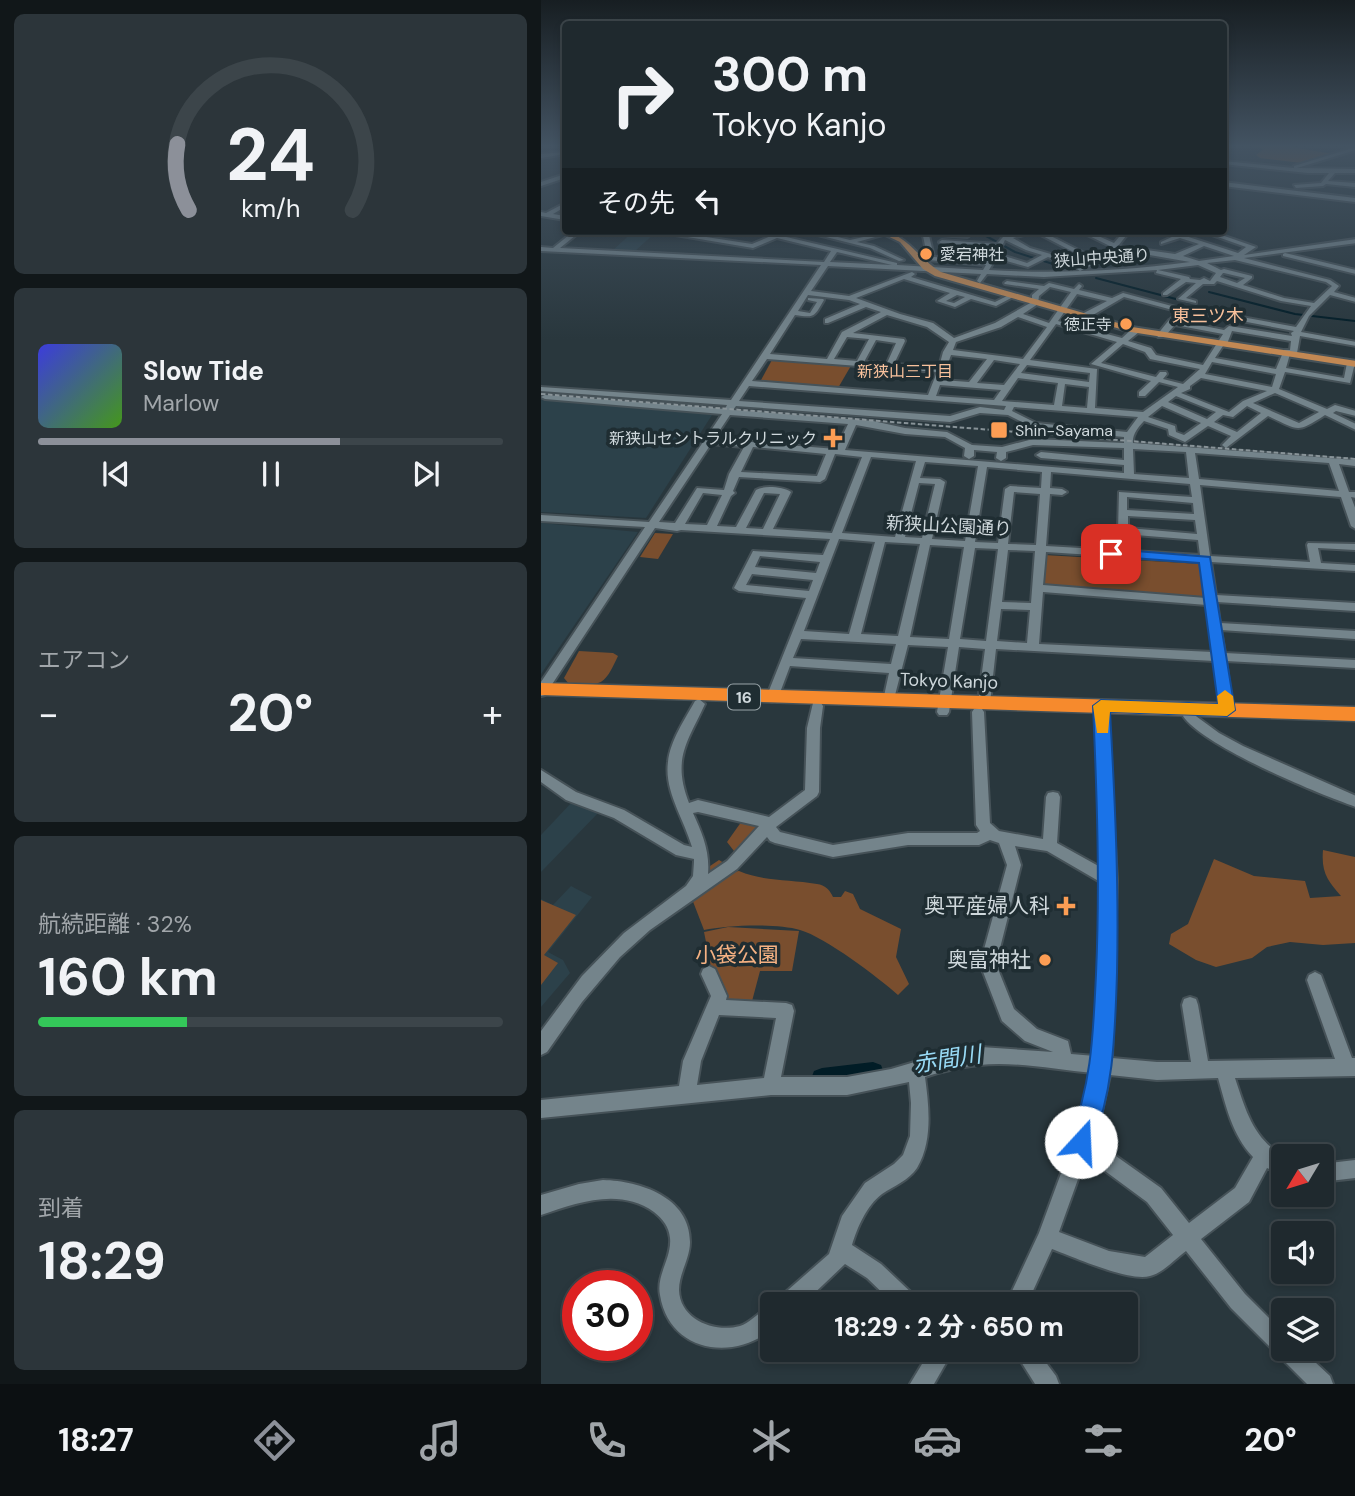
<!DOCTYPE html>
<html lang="ja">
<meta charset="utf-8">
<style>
:root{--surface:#1f292e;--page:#2c353a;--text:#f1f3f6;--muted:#a1a6aa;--line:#3c454a;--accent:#8c9099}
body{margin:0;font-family:"DM Sans","Noto Sans JP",sans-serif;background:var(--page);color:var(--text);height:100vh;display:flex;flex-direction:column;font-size:26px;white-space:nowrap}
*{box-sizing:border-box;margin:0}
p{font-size:23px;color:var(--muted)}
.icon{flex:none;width:38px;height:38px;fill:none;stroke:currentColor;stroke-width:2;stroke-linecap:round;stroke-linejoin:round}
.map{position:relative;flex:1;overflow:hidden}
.sheet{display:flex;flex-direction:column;gap:14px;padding:14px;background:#111719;width:541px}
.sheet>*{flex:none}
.hud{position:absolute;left:21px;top:21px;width:665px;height:214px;border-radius:7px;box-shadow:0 4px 10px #0003,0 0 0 2px var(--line);background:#1f292e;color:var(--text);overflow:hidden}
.needle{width:46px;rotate:232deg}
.buttons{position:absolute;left:730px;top:1144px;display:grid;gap:14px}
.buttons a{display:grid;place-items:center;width:63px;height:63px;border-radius:7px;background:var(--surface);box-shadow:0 4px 10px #0003,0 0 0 2px var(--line);font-size:35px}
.speed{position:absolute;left:21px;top:1270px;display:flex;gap:14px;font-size:35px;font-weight:700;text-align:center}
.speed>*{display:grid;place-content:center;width:91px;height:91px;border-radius:50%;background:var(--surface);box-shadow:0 4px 10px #0003,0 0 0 2px var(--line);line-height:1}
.speed .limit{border:10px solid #d22;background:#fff;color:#111}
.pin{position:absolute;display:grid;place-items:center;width:60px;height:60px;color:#fff;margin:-30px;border-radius:14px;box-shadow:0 4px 10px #0006}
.me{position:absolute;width:77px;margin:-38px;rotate:20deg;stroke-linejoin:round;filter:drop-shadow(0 0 5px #0008)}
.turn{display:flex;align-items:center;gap:24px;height:147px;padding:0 35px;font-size:32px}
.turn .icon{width:91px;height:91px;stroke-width:2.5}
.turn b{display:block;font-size:49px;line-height:60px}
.then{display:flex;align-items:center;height:66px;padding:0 35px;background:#0003;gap:14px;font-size:26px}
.big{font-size:52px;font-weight:700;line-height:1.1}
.sheet .widget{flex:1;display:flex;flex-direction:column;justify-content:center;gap:10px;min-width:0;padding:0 24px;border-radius:10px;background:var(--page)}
.sheet .dial{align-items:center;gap:0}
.dial svg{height:182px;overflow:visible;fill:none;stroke:var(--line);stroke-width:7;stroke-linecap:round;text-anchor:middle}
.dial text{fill:var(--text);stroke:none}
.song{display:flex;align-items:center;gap:21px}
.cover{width:84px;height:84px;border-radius:10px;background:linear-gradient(135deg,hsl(240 70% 55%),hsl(100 70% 35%))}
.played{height:7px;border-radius:4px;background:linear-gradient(90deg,var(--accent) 65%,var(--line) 65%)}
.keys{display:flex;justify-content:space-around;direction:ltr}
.heat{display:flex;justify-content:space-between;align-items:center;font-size:38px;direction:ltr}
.charge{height:10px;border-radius:5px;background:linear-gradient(90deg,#34c759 32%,var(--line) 0)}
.trip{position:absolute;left:219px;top:1292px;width:378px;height:70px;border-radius:7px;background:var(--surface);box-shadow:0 4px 10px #0003,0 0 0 2px var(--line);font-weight:700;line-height:70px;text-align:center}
.dock{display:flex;height:112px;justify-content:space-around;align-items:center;background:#0c1012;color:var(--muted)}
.dock .icon{width:49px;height:49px}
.dock .on{color:var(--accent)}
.dock b{font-size:32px;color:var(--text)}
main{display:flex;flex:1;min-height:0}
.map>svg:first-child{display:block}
.built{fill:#2c414a}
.green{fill:#794e2e}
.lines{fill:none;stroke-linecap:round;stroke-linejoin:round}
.stream{stroke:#011c26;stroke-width:2}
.river{fill:#011c26;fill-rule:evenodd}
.minor-casing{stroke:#465258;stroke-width:4}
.major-casing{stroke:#465258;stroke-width:4}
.highway-casing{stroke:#465258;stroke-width:3}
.minor{fill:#74848b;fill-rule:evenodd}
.major{fill:#c28853;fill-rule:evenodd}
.highway{fill:#f68a2d;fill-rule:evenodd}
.rail{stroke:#889398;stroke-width:2;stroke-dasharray:4.5 2.5;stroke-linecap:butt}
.route{fill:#1a73e8;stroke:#114b97;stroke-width:2}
.slow{fill:#f59e0b}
.poi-dot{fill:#fc9d54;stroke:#1f2d32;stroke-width:2.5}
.labels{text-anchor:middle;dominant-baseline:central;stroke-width:7;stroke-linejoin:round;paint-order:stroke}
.far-poi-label{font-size:16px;fill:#cfd8dc;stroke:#1f2d32;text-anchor:start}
.far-street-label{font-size:16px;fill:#cfd8dc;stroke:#1f2d32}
.far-neighbourhood-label{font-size:16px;fill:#f8c19c;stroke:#1f2d32}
.shield{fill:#1f2d32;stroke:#9aa5a9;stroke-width:2}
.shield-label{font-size:16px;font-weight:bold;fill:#cfd8dc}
.far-quarter-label{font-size:18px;fill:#f8c19c;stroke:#1f2d32}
.street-label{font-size:18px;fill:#cfd8dc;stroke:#1f2d32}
.near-poi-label{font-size:21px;fill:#cfd8dc;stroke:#1f2d32;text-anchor:end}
.near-park-label{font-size:21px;fill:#f6b283;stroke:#1f2d32}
.near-water-label{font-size:23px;font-style:italic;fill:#98daf5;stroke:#1f2d32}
</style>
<main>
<section class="sheet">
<div class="widget dial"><svg viewBox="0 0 100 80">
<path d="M14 69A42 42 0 1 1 86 69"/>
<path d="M14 69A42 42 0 0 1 9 40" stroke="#8c9099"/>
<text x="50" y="56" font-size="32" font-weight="700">24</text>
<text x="50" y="72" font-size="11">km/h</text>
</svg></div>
<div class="widget">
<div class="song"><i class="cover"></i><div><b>Slow Tide</b><p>Marlow</p></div></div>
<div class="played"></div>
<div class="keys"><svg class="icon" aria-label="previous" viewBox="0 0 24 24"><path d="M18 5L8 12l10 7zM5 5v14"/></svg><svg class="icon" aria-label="pause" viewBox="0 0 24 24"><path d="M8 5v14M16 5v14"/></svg><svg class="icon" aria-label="next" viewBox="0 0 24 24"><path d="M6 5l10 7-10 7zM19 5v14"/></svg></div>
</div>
<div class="widget"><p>エアコン</p>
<div class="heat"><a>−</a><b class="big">20°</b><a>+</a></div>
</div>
<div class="widget"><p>航続距離 · 32%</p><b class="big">160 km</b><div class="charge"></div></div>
<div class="widget"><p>到着</p><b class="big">18:29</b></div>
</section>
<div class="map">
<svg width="815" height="1384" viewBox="0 0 815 1384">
<rect width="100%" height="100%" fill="#29373d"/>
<!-- built -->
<g class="built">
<polygon points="93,231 115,232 93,252 71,251"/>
<polygon points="0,399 170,414 171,415 105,518 0,512"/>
<polygon points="0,523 97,532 0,674"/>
<polygon points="32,801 59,811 0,872 0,835"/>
<polygon points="30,886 51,897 7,952 22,960 29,973 0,1007 0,899 12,905"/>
</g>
<!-- green -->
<g class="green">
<polygon points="706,145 739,145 792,154 761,163 719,158 715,155 723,149"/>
<polygon points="232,358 311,364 297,388 219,382"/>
<polygon points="114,533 132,534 117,559 99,557"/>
<polygon points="503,555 661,564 666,597 501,585"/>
<path d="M38 651 72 653 77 656C63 686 61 686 28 684L23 678Z"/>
<polygon points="203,818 224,823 199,856 169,876 169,866 178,860 183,863 193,851 186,842"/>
<path d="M782 850 814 857V943L782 945 749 942 726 947 711 958 675 967 655 960 628 944 630 934 647 924 673 859 713 876 764 881 769 898 800 896C787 881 780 873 782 850Z"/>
<path d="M198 871C224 882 249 879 276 884 284 885 289 890 292 897H300L304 891 312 894 319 909 360 929 355 957 368 984 357 995C338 978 284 937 259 930 235 923 187 925 163 930L151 899 191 872Z"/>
<polygon points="0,900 35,915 3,955 17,963 0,985"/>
<polygon points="187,927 258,931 251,971 219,971 210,1005 183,1002 171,972 163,932"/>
</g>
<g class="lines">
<!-- stream -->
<g class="stream">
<polyline points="682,165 710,167"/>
<polyline points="436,231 474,252 531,270"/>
<polyline points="555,278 650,303"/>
<polyline points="668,292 754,314 815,321"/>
</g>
<!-- river -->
<polygon class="river" points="332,1062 340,1065 343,1073 340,1081 332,1084 281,1090 273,1087 270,1079 273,1071 281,1068"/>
<!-- minor casing -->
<g class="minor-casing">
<g id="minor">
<polygon points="815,147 815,150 756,168 815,169 815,173 794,173 787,181 815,183 815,187 785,184 782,186 755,188 753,185 780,183 788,173 767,173 682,164 682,161 753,168 753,166"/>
<polygon points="24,152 24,154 0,158 0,154"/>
<polygon points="24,174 24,178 0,186 0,182"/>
<polygon points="682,182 815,198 815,202 682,186"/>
<polygon points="24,203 24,207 12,214 24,216 24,220 0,216 0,212 5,213"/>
<path d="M33 231H40L19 248 283 262 290 251 236 238 212 248 111 231H126L211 244 242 231 245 233 241 236 356 263V265L442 270 445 265 387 260 381 231H387L393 257 447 261 449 257 399 251 402 249 451 253 454 248 401 244 398 242 401 240 456 244 462 237 452 231H459L468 236 484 231 486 234 472 238 489 248 544 264 550 261 492 231H500L555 259 563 256 569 246 538 231H546L573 243 583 231H589L577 246 634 254 658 244 639 238 620 244V242L633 236 620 231H629L697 253 705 247 660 231H669L715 247 703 255 815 239V243L703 258 789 280 798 286 793 292 815 298V302L789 295 768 316 760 332 815 342V346L759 336 756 353 749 354 745 368 803 378 806 363 810 361 814 363 809 383 744 372 738 389 786 409 794 405 815 411V416L795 411 792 413 815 424V430L784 415C755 434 758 430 727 416L685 448 681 445 690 436 667 426 644 442 628 435 627 429 603 421C597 427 591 435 592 443L815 460V466L798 464 808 492H815V498L810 497 815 510V529L810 526 800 497 659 485 669 556 769 562 766 545 767 543 815 544V550L777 548 780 563 815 565V571L670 562 675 595 815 603V611L676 602 679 623 815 631V639L680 630 684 653 815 660V668L685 661 692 710 686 715 680 710 673 661 455 649 449 703 443 708 437 703 444 649 418 647 408 712 406 715H398L396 712 407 647 367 645 353 699H345L343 696 348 673 249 666 237 698 231 702 225 698 265 598 198 591 193 588 212 551 282 555 289 539 140 530 136 531 114 528 4 695 0 696V682L104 527 0 521V515L108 522 181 414 4 399 0 397 4 395 184 409 186 405 0 391V387L190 400 280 265 0 251V247L12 248ZM464 240 485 250 501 255 486 263 457 254ZM663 246 693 256 658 261 642 256ZM574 249 649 262C582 271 515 274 448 270L455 258 487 267 507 257 538 267 536 269 539 271 567 258ZM296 252 351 265 289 262ZM694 260 785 282 791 286 773 303 743 298 702 285 711 278V276L683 269 680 270 666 263ZM657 265 675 273 669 281 663 278 659 280 649 279 648 277 617 270ZM287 266 440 274 436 281 439 283 446 274 503 277 616 270 615 273 640 279 622 293V295H626L645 282 655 283 638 298 637 299 655 303V301L645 298 662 284H673L676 281 740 301 770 306 755 327 646 307 642 309 582 293 571 298 538 290 541 286 538 284 533 289 508 283 503 286 466 281 463 283 464 284 498 289 491 295V302L454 323 413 338 392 323 359 314 315 298 363 279 409 293 396 301 414 307 430 299 455 306 472 297V295H468L454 302 370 277 374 274 371 272 308 296 270 291ZM682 273H683L704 278 696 283 679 277ZM509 287 530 292 508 323 482 314 497 304 498 296ZM536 294 566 301 539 315V319H545L583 297 639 312 628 320 616 335 617 337H623L634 325 682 334 662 365 615 355 610 348 587 341 598 332V328H592L581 338 517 321ZM267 295 308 300 319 304 284 319V323H287L325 307 340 312 301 332 286 359 229 354 254 315C274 318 273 317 283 300L282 299 267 298V300L276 302 269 313 257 311ZM416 295 424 297 413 303 405 301ZM648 311 753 331 750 333 751 336 688 326 683 330 638 321ZM346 315 386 327 408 342 402 352 398 367 353 364 364 341 363 339 312 333ZM477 317 506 327 482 359 412 350 415 342 460 327ZM515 324 576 342 550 364 610 381 598 392V396H604L618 382 637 387 602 412 554 408 556 369 489 360ZM691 331 750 341 749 350H743L735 369 674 358 682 346 686 344ZM306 337 328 339 316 361 293 359ZM335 340 355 343 346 363 323 362ZM582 344 604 352 609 359 659 369 642 384 622 379 626 374 625 372H619L615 377 560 363ZM410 355 446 359 428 382 401 380ZM226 359 396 372 387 395 211 381ZM453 360 479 364 463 385 436 383ZM671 362 735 374 731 387 664 374ZM486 365 549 373 548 382 480 373ZM477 378 517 383 513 405 461 401ZM660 378 726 391 702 401 688 412 640 393 649 389V386ZM524 384 548 387 546 408 521 406ZM399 385 460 390 453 400 395 396ZM208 386 465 406 463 410 439 407 409 416 198 401ZM734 393 778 412 758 423 712 403ZM635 396 675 412 666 419 627 402ZM195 406 409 422 439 413 467 415 493 428 583 437V443L492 439 461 447 431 445 406 432 364 428 332 421 192 410ZM621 406 660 423 643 435 635 432 634 426 607 417ZM706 406 720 413 696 432 673 422 682 415 692 417ZM473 407 597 417 586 432 495 423 471 411ZM189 415 307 424 295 449 173 439ZM315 425 364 434 404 437 424 448 423 456 428 459 433 456V450L456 452 455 458 460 461 465 458V452L492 445 583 448V460L500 452 495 455 500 458 583 465V473L304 450ZM170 444 203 447 188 474 183 490 156 488 134 523 118 522ZM212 447 285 454 276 476 200 472ZM592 449 645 452 648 478 593 474ZM654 453 788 463 798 491 658 479ZM294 454 321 457 291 533 232 529 250 492C242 487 223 485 215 490L195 527 176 526 190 496 194 493 192 491 198 477 279 482 284 479ZM330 457 375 461 354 537 301 533ZM384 462 437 466 424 541 391 539 404 482 399 479 379 478ZM446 467 501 472 500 488 469 486 464 489 457 543 434 542ZM510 472 649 484 651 497 578 492 577 531 582 534 657 540 659 555 505 546 509 494 521 495 526 492 521 489 509 488ZM378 483 394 484 381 538 364 537ZM473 492 499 494 495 545 467 544ZM162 493 181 495 166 525 144 524ZM223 493 239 494 222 529 205 528ZM586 497 652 503 653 514 586 510ZM587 516 654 520 656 534 587 528ZM298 539 334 542 308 634 263 631ZM344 542 379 544 357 636 320 634ZM389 545 423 547 408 639 369 637ZM434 548 457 549 445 641 419 639ZM467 550 494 551 490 603 461 602ZM505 552 660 562 665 598 502 585ZM219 556 279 562 275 573 214 567ZM211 574 272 580 268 591 205 585ZM502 592 666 605 672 652 498 644ZM460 609 489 610 486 643 456 641ZM260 639 355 644 350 664 252 658Z"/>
<polygon points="261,231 272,231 309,240 345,232 345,234 316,242 333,246 363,260 358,261 329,248"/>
<polygon points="398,232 426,233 429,235 426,237 396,235"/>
<polygon points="744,253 815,270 815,274 742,256 742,254"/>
<path d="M158 699 164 704C146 743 131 759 148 803L157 800 228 817 264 790 266 728 272 703H280L282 706 279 728 278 792 276 796 235 827 239 832 292 845 367 833H436L439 831 435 825 431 712 433 709H441L443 712 449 823 458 831 502 839 505 797 507 793 512 792 517 793 519 797 516 843 561 868 554 706 560 701 564 703 566 706 576 880 571 1058 616 1062H650L641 1005 643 999 649 997 655 999 657 1005 667 1061 794 1059 766 980 768 975 774 972 780 975 811 1058H815V1076L694 1078C705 1111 712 1139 744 1157H742V1175L726 1168 708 1202 660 1239 704 1294 742 1332V1349H760L789 1376 792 1384H766L690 1308 645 1251C635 1258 622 1273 609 1276 588 1282 533 1257 511 1249L486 1304H465L498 1233 543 1111 552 1073C515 1070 475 1061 438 1065 419 1067 402 1071 384 1077 388 1106 392 1141 376 1168 368 1180 353 1186 341 1194 326 1205 316 1228 311 1245L340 1264 375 1297 378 1304H353L326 1278 304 1264 262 1304H236L239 1297 288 1254 301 1216 324 1183 353 1164 362 1155 369 1136 370 1103 368 1082 306 1095H230L0 1118V1100L138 1086 142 1061 170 996 160 974 162 969 168 966 174 969 186 996 185 1000 245 1003 251 1005 253 1011 240 1077H306L350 1069 411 1051 440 1047 512 1052 484 1041 461 1021 439 964 466 865 458 843 449 840 438 845H367L292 857 234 843 229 841 226 837 196 869 109 930 79 957 41 1002 6 1052 0 1055V1031L41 976 83 933 145 886 152 876 153 862V859L135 855 73 818 25 800 0 782V770L35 792 83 810 143 845 151 847C143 819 123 791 127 762 129 741 144 719 154 701ZM157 812 218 826 186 861 167 874C169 851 161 833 152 813ZM474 846 506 851 561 883 554 1056 530 1054 527 1041 496 1029 473 1009 455 964 480 865ZM178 1015 235 1018 223 1078 156 1085 160 1061ZM569 1075 616 1080 677 1078C685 1106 691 1135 712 1157L694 1188 648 1223 620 1188 551 1139 561 1111ZM545 1157 606 1202 632 1235 604 1257 568 1251 518 1232Z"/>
<path d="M648 711 678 733 702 746 815 796V807C777 794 662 746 642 716L644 713Z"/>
<polygon points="815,1160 815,1178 780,1182 780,1164"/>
<path d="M62 1180C99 1181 149 1197 149 1242 149 1259 138 1273 138 1290 139 1320 174 1333 199 1326 211 1322 219 1310 231 1306V1329C192 1362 128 1352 119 1295 115 1275 131 1258 129 1238 128 1227 122 1219 113 1212 78 1187 36 1203 0 1215V1195L38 1184Z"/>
<polygon points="390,1349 413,1349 393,1384 369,1384"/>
<polygon points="472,1349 495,1349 515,1376 518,1384 494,1384"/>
</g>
</g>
<!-- major casing -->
<g class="major-casing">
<path id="major" d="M336 231C365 231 377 259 400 272L591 327 815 361V367L590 332 394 276 382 269 359 242Z"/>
</g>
<!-- highway casing -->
<g class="highway-casing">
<polygon id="highway" points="0,683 815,707 815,721 0,695"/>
</g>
<!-- minor -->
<use href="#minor" class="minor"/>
<!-- major -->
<use href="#major" class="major"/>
<!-- highway -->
<use href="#highway" class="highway"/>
<!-- rail -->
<polyline class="rail" points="0,394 815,459"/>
</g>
<!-- sky -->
<linearGradient id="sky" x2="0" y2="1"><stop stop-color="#171e22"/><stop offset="0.43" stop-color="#435362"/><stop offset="1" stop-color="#435362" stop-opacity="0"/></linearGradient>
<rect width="815" height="339" fill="url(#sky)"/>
<!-- route -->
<path class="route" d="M570 549 669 557 694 710 686 716 569 712C574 800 578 885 576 973 574 1035 573 1092 549 1150L540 1154 532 1150 528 1142C551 1082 552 1036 555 974 559 884 556 796 552 706L560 700 677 704 658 563 565 556V551Z"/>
<!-- slow -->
<polygon class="slow" points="684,690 692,696 694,710 686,716 569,712 567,733 556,733 552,706 560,700 677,704 676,696"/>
<!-- markers -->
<g class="poi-dot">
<circle cx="385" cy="254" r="7"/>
<circle cx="585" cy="324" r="7"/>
<rect x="449" y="421" width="18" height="18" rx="3.5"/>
<path d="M288.5 427.5h7v7h7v7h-7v7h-7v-7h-7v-7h7z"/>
<path d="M521.5 895.5h7v7h7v7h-7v7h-7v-7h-7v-7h7z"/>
<circle cx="504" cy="960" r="7"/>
</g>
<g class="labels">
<!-- far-poi labels -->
<g class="far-poi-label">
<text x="399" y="254">愛宕神社</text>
<text x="571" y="324" text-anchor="end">徳正寺</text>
<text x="474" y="430">Shin-Sayama</text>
<text x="276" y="438" text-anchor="end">新狭山セントラルクリニック</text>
</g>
<!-- far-street labels -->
<g class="far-street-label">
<text transform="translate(561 258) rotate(-4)">狭山中央通り</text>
</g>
<!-- far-neighbourhood labels -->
<g class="far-neighbourhood-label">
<text x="364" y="371">新狭山三丁目</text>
</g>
<!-- shield labels -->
<rect class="shield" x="187" y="684.5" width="32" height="25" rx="5"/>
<g class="shield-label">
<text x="203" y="697">16</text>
</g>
<!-- far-quarter labels -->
<g class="far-quarter-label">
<text x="667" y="316">東三ツ木</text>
</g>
<!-- street labels -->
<g class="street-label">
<text transform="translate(408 526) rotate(3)">新狭山公園通り</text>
<text transform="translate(408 681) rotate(2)">Tokyo Kanjo</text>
</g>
<!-- near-poi labels -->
<g class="near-poi-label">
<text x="509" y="906">奥平産婦人科</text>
<text x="490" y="960">奥富神社</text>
</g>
<!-- near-park labels -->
<g class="near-park-label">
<text x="196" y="955">小袋公園</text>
</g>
<!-- near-water labels -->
<g class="near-water-label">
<text transform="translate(406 1059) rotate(-9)">赤間川</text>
</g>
</g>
</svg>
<div class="buttons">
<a><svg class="needle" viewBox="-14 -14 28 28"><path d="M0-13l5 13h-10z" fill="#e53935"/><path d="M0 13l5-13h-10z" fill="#a1a6aa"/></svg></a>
<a><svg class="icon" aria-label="sound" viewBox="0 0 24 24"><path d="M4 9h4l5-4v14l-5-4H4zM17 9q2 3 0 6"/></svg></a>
<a><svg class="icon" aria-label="layers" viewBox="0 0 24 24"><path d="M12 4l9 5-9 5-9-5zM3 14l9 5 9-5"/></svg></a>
</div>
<div class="speed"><div class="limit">30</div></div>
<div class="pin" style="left:570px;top:554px;background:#d93025"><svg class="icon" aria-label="arrive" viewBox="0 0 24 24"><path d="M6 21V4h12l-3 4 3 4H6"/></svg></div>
<svg class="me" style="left:540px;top:1142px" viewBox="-20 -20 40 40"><circle r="19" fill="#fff"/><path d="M0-13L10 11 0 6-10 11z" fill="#1a73e8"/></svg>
<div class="trip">18:29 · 2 分 · 650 m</div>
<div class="hud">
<div class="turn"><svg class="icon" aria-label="right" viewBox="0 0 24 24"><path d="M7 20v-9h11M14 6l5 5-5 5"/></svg><div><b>300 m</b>Tokyo Kanjo</div></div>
<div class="then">その先<svg class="icon" aria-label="left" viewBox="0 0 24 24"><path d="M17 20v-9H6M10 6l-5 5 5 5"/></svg></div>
</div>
</div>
</main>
<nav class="dock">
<b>18:27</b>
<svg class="icon on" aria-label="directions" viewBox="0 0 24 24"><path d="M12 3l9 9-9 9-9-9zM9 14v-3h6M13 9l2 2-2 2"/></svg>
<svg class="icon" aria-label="music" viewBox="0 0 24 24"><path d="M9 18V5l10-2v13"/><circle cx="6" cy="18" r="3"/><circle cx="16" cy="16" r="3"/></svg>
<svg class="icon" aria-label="phone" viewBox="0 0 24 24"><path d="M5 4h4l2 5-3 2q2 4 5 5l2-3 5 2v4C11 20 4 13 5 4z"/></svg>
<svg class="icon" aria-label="climate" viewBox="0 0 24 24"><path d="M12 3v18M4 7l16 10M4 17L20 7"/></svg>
<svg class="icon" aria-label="car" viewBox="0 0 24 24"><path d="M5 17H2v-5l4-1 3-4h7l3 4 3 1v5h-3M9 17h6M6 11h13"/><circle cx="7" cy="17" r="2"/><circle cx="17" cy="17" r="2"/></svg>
<svg class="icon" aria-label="filters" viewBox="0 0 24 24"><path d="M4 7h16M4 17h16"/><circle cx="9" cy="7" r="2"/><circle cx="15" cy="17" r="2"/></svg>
<b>20°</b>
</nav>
